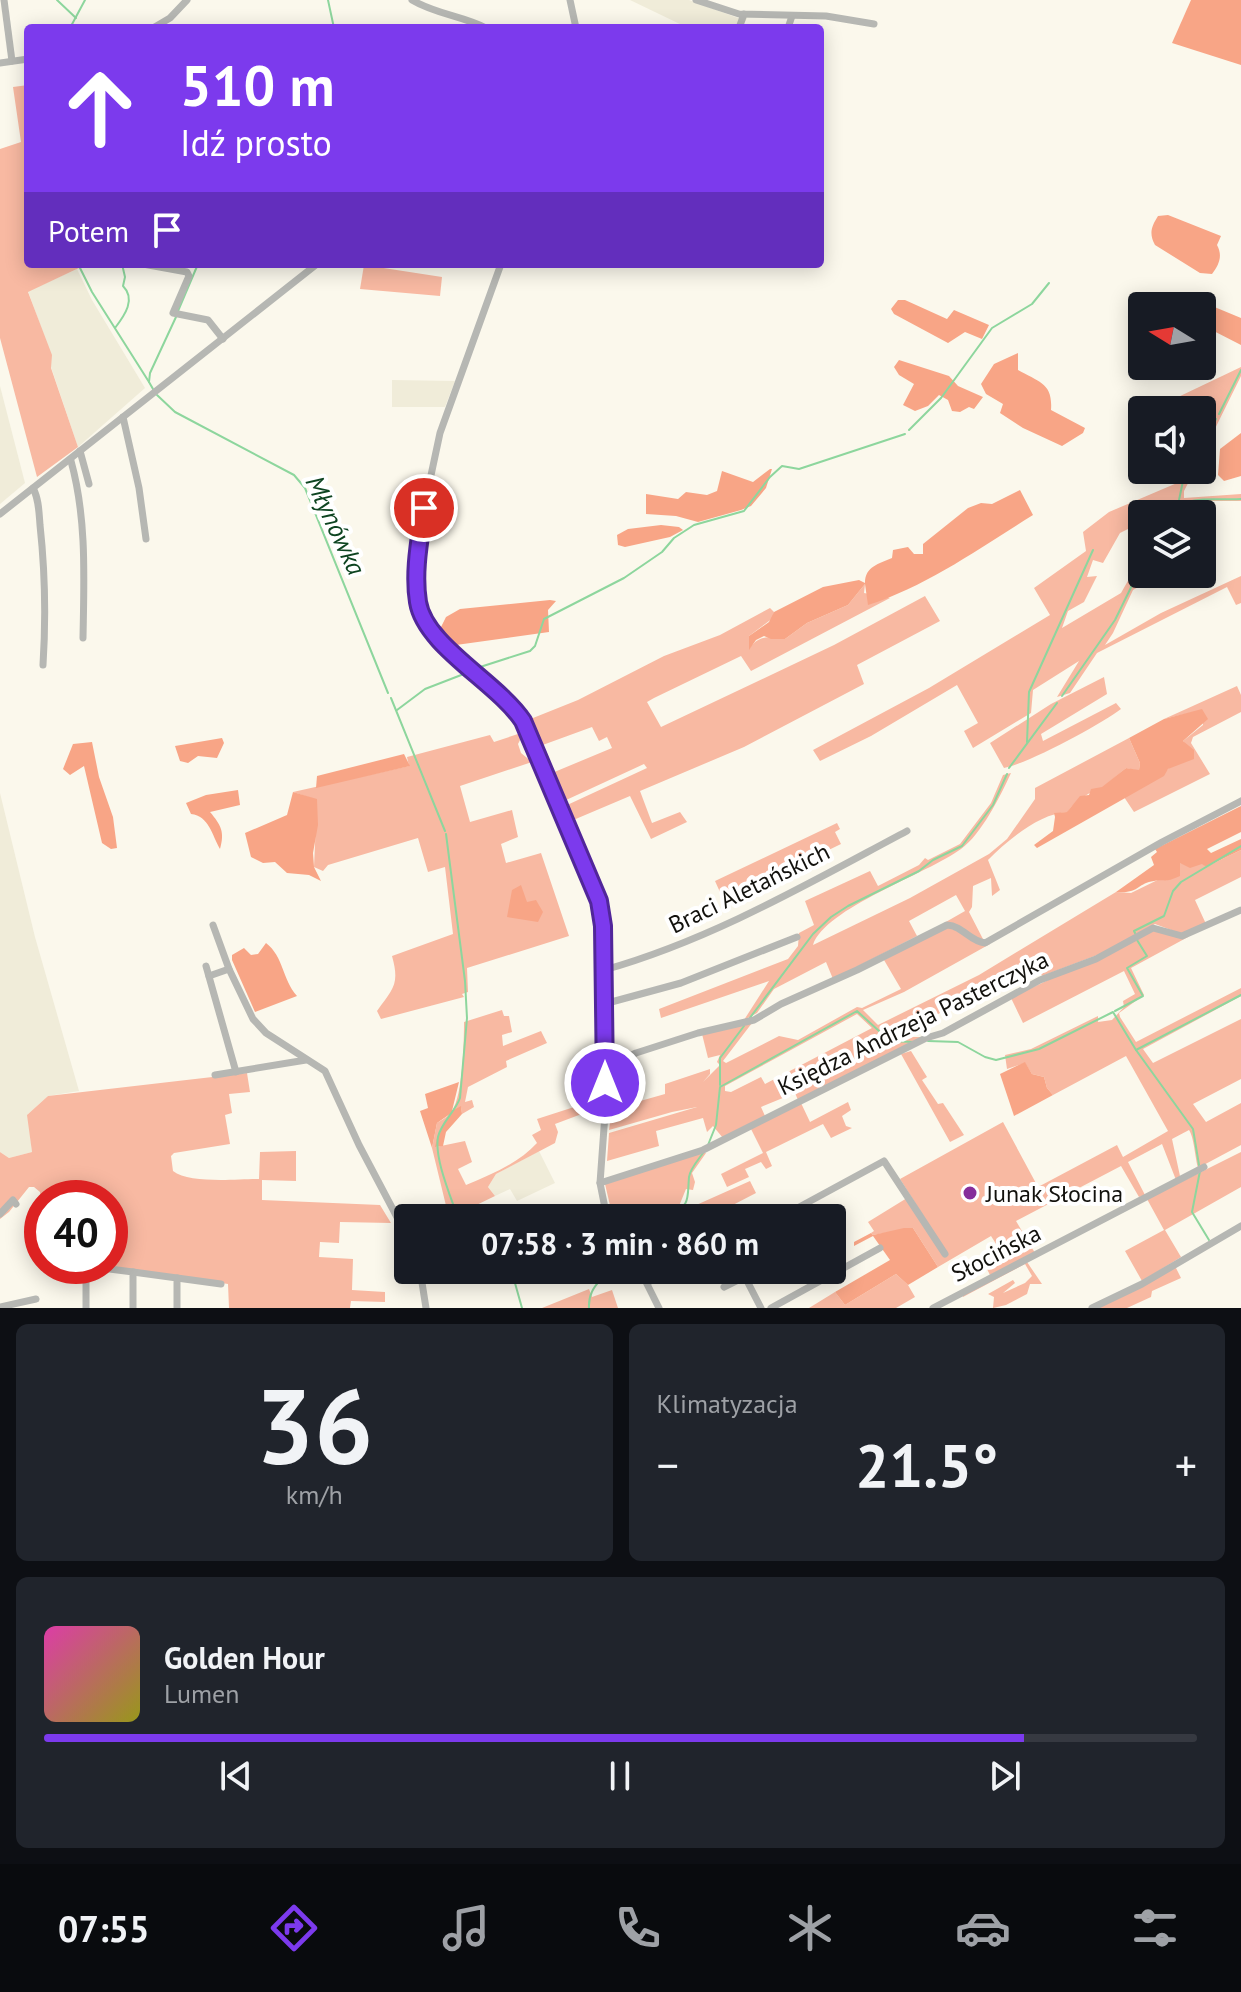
<!DOCTYPE html>
<html lang="pl">
<meta charset="utf-8">
<style>
:root{--surface:#171b24;--page:#20242c;--text:#f1f3f6;--muted:#9ea1a6;--line:#363941;--accent:#7c3aed}
body{margin:0;font-family:"PT Sans",sans-serif;background:var(--page);color:var(--text);height:100vh;display:flex;flex-direction:column;font-size:30px;white-space:nowrap}
*{box-sizing:border-box;margin:0}
p{font-size:26px;color:var(--muted)}
.icon{flex:none;width:44px;height:44px;fill:none;stroke:currentColor;stroke-width:2;stroke-linecap:round;stroke-linejoin:round}
.map{position:relative;height:1308px;overflow:hidden}
.side{display:flex;flex-direction:column;gap:16px;padding:16px;background:#0d0f14;flex:1}
.side>*{flex:none}
.guide{position:absolute;left:24px;top:24px;width:800px;height:244px;border-radius:8px;box-shadow:0 4px 20px #0003;background:#7c3aed;color:#fff;overflow:hidden}
.needle{width:52px;rotate:281deg}
.controls{position:absolute;left:1128px;top:292px;display:grid;gap:16px}
.controls a{display:grid;place-items:center;width:88px;height:88px;border-radius:8px;background:var(--surface);box-shadow:0 4px 20px #0003;font-size:40px}
.speed{position:absolute;left:24px;top:1180px;display:flex;gap:16px;font-size:40px;font-weight:700;text-align:center}
.speed>*{display:grid;place-content:center;width:104px;height:104px;border-radius:50%;background:var(--surface);box-shadow:0 4px 20px #0003;line-height:1}
.speed .limit{border:12px solid #d22;background:#fff;color:#111}
.pin{position:absolute;display:grid;place-items:center;width:68px;height:68px;color:#fff;margin:-34px;border:4px solid #fff;border-radius:50%;box-shadow:0 2px 8px #0007}
.me{position:absolute;width:88px;margin:-44px;rotate:0deg;stroke-linejoin:round;filter:drop-shadow(0 0 6px #0008)}
.turn{display:flex;align-items:center;gap:28px;height:168px;padding:0 24px;font-size:36px}
.turn .icon{width:104px;height:104px;stroke-width:2.5}
.turn b{display:block;font-size:56px;line-height:68px}
.then{display:flex;align-items:center;height:76px;padding:0 24px;background:#0003;gap:16px;font-size:30px}
.big{font-size:60px;font-weight:700;line-height:1.1}
.side .card{flex:1;display:flex;flex-direction:column;justify-content:center;gap:12px;min-width:0;padding:0 28px;border-radius:12px;background:var(--page)}
.side .dial{align-items:center;gap:0}
.dial b{font-size:104px;line-height:1}
.song{display:flex;align-items:center;gap:24px}
.cover{width:96px;height:96px;border-radius:12px;background:linear-gradient(135deg,hsl(320 70% 55%),hsl(60 70% 35%))}
.played{height:8px;border-radius:4px;background:linear-gradient(90deg,var(--accent) 85%,var(--line) 85%)}
.keys{display:flex;justify-content:space-around;direction:ltr}
.heat{display:flex;justify-content:space-between;align-items:center;font-size:44px;direction:ltr}
.side .tiles{flex:1;display:grid;gap:16px;grid-template-columns:1fr 1fr}
.card:last-child{grid-column:span 2}
.trip{position:absolute;left:394px;top:1204px;width:452px;height:80px;border-radius:8px;background:var(--surface);box-shadow:0 4px 20px #0003;font-weight:700;line-height:80px;text-align:center}
.dock{display:flex;height:128px;justify-content:space-around;align-items:center;background:#090b0e;color:var(--muted)}
.dock .icon{width:56px;height:56px}
.dock .on{color:var(--accent)}
.dock b{font-size:36px;color:var(--text)}
.map>svg:first-child{display:block}
.built{fill:#f0ecd9}
.green{fill:#f8b9a2;fill-rule:evenodd}
.forest{fill:#f8a586}
.lines{fill:none;stroke-linecap:round;stroke-linejoin:round}
.stream{stroke:#8dd69d;stroke-width:2}
.minor{stroke:#b6b7b3;stroke-width:7}
.route-casing{stroke:#51269a;stroke-width:20}
.route{stroke:#7c3aed;stroke-width:14}
.poi-dot{fill:#862d9a;stroke:#fff;stroke-width:3}
.labels{text-anchor:middle;dominant-baseline:central;stroke-width:8;stroke-linejoin:round;paint-order:stroke}
.street-label{font-size:24px;fill:#12110d;stroke:#fff}
.poi-label{font-size:24px;fill:#12110d;stroke:#fff;text-anchor:start}
.water-label{font-size:26px;font-style:italic;fill:#0d4420;stroke:#fff}
</style>
<div class="map">
<svg width="1241" height="1308" viewBox="0 0 1241 1308">
<rect width="100%" height="100%" fill="#fbf8ec"/>
<!-- built -->
<g class="built">
<polygon points="630,0 689,0 738,18 747,18 742,28 684,28 684,26"/>
<polygon points="77,269 92,300 145,388 78,447 51,367 51,355 28,291"/>
<polygon points="392,380 455,381 445,407 392,407"/>
<polygon points="0,386 25,483 0,504"/>
<polygon points="0,793 35,937 79,1091 48,1096 28,1114 32,1152 9,1158 0,1152"/>
<polygon points="539,1151 555,1183 517,1201 510,1189 495,1196 488,1187 496,1174"/>
</g>
<!-- green -->
<g class="green">
<polygon points="28,85 28,264 80,264 81,267 28,292 52,355 51,368 78,447 37,477 0,338 0,149 21,142 13,87"/>
<polygon points="364,265 442,277 440,296 360,289"/>
<polygon points="1241,367 1241,376 1202,455 1202,410 1184,410 1176,398"/>
<polygon points="1186,470 1195,470 1184,491 1184,498 1241,494 1241,501 1201,501 1180,507 1176,514 1168,514 1171,509 1157,514 1142,514 1142,522 1120,533 1103,563 1093,560 1087,577 1097,576 1084,602 1068,611 1062,628 1121,593 1142,556 1142,574 1161,574 1133,590 1113,633 1105,645 1161,613 1241,576 1241,603 1236,605 1227,587 1097,653 1070,693 1057,697 1079,661 1033,690 1031,713 973,748 964,731 978,723 957,685 871,736 820,761 813,750 929,688 1050,615 1034,588 1086,551 1083,532 1109,512 1177,483"/>
<path d="M865 584 864 593 890 598 909 588 751 671 741 656 654 698 647 702 661 727 834 645 925 596 940 621 857 665 864 684 744 747 640 791 652 823 680 812 687 822 651 839 630 796 571 821 565 806 647 768 644 764 564 801 552 773 612 748 607 737 599 741 592 727 540 746 528 720 578 700 664 656 720 635 770 608 774 612 773 618 749 636V649C760 634 769 637 785 639L807 623 848 605Z"/>
<path d="M1104 677 1107 694 1041 734 1043 741 1116 703 1121 709C1102 724 1027 764 1004 768L990 743 1051 704Z"/>
<polygon points="1237,686 1241,695 1241,712 1193,737 1191,743 1210,774 1134,812 1124,797 1168,769 1187,746 1183,741 1203,725 1202,710 1164,719"/>
<path d="M524 732 518 744 521 753 532 762 460 786 470 822 512 810 518 837 501 844 506 863 541 853 569 936 467 968 468 992 462 994 464 997 381 1019 377 1011C393 988 400 985 392 956L453 934 445 867 428 872 418 838 328 865 323 871 314 867 317 800 293 792 409 766 407 757 490 735 494 742Z"/>
<path d="M1129 738 1140 763 1139 771 1126 768 1102 788C1095 788 1071 804 1068 812 1040 813 1008 840 988 860L1000 890 992 896 991 878 973 886 972 907 969 912 984 941 944 923 965 911 956 895 909 921 917 936 833 979 826 962 774 989 757 1013 744 1020 769 981 661 1018 659 1009 788 959 798 946 799 933 814 925 805 901 870 871 878 886 919 865 925 858 928 860 960 844 991 803 1003 775 1011 773C1001 795 981 835 961 849 927 874 825 908 813 945L910 898 989 854 1007 839 1035 799V788Z"/>
<polygon points="837,823 840,829 835,832 841,844 724,901 715,881"/>
<path d="M1241 850V877L1195 900 1206 924 1182 934 1155 924 1100 954 1042 976 1035 962 978 994 906 1030 909 1037H923L798 1100 795 1093 761 1107 765 1116 723 1138 713 1126 707 1132 703 1118 656 1131 659 1146 607 1161 609 1133 697 1107 672 1112 609 1130 612 1109 665 1094V1084L710 1069V1074L703 1082 720 1065 717 1062 720 1055 708 1058 702 1034 752 1023 723 1061 726 1063 779 1036 798 1040 857 1007 862 1008 901 989 884 960 947 927 990 944 904 992 863 1010 878 1025 979 975 1116 892 1131 893 1178 870 1179 863 1203 864 1206 867ZM857 1014 872 1028 765 1084 761 1077 731 1092 725 1091V1086Z"/>
<path d="M1152 930 1177 937H1188L1131 968 1144 995 1119 1013 1120 1017 1136 1042 1241 988V996L1143 1049 1153 1063 1241 1019V1079L1193 1104 1206 1122 1241 1103V1145L1198 1168C1195 1157 1194 1137 1189 1130L1172 1139 1180 1176 1176 1180 1162 1144 1128 1162 1145 1195 1139 1197 1121 1166 1016 1221 1035 1253 990 1275 983 1261 1000 1250 991 1236 938 1267 913 1228 873 1235 871 1233 874 1231 868 1222 907 1198 926 1220 900 1179 1003 1122 1038 1187 1117 1145 1123 1157 1168 1131 1126 1056 1053 1095 1047 1088 1044 1077 1032 1074 1025 1063 1007 1069 1005 1055 1031 1049 1098 1016V1022L1112 1020 1124 1007 1123 1001 1135 994 1124 971 1023 1023 1011 998Z"/>
<path d="M502 1010 504 1016H509L512 1032 502 1035 503 1046 541 1031 547 1043 506 1061 507 1067 468 1087 465 1102 472 1100 474 1107 462 1114 461 1107C447 1115 438 1131 436 1147L465 1141 472 1162 458 1169 466 1185C490 1175 519 1163 537 1143L532 1135 541 1130 537 1119 599 1099H602L603 1106 555 1124 558 1132 555 1143 496 1174 488 1187 495 1196 460 1213 462 1218H449L432 1148 437 1123C442 1120 449 1116 452 1111 463 1095 464 1042 464 1022Z"/>
<polygon points="911,1051 927,1077 922,1080 938,1104 943,1103 964,1135 950,1142 901,1054"/>
<path d="M247 1073 250 1092 229 1094 232 1113 225 1115 230 1144 174 1153 171 1156 173 1171C189 1184 237 1179 259 1179L260 1152 296 1151V1181L262 1180V1200L380 1205 391 1223 340 1222 339 1243 320 1242 319 1257 353 1259 352 1290 385 1292V1302L351 1301 350 1308H229L228 1284 110 1266V1198H42V1214L40 1192 34 1187H29L9 1212 0 1219V1152L9 1158 32 1152 27 1115 48 1096Z"/>
<polygon points="848,1102 851,1110 842,1116 846,1126 852,1128 831,1138 823,1124 766,1152 772,1166 766,1169 761,1162 745,1169 749,1177 727,1187 721,1174 763,1153 751,1129 801,1103 810,1122"/>
<polygon points="700,1152 706,1153 692,1173 695,1182 693,1190 686,1189 677,1211 657,1218 613,1218 605,1184"/>
<polygon points="1241,1152 1241,1187 1165,1230 1181,1257 1142,1281 1125,1251 1164,1230 1147,1199"/>
<polygon points="750,1181 756,1193 729,1207 733,1218 673,1218 683,1209 685,1211 690,1204 694,1206"/>
<polygon points="1027,1262 1042,1284 1030,1284 1027,1294 1006,1305 993,1308 994,1297 988,1294 1013,1280 1015,1283 1003,1293 1025,1283 1032,1276 1025,1264 963,1297 962,1294"/>
<polygon points="1175,1266 1181,1278 1152,1291 1151,1297 1127,1308 1097,1308"/>
<polygon points="896,1274 908,1285 915,1297 896,1308 809,1308 835,1292 845,1305"/>
<polygon points="589,1289 592,1297 612,1290 618,1308 542,1308"/>
</g>
<!-- forest -->
<g class="forest">
<polygon points="1191,0 1241,0 1241,65 1172,43"/>
<path d="M1168 215 1221 236 1217 245C1223 256 1219 265 1212 274L1200 273 1155 245C1149 234 1151 227 1158 216Z"/>
<polygon points="1188,296 1241,318 1241,345 1202,325 1202,306 1181,306 1181,299"/>
<polygon points="898,300 905,300 947,319 954,310 989,325 982,339 965,332 948,343 894,314 891,309"/>
<path d="M1018 353V370C1039 382 1053 383 1051 410L1085 428 1083 433 1062 446 1023 428 1000 413 1003 404 986 394 981 384 994 364Z"/>
<polygon points="899,360 949,376 958,386 983,397 974,409 969,407 960,412 952,411 948,400 939,395 928,406 915,411 903,405 914,384 899,375 894,367"/>
<polygon points="1241,433 1241,476 1224,481 1218,475 1220,449"/>
<polygon points="770,469 772,469 766,488 751,506 741,510 698,522 676,516 646,514 646,494 678,499 686,492 707,495 717,491 722,471 753,482"/>
<path d="M1020 490 1033 515C980 548 927 586 868 605L865 584 848 605 807 623 785 639H771L764 636 756 640 749 650V636L769 622 774 612 823 587 859 580 865 583C865 566 879 564 892 558L893 550 908 547 914 554H923V544L968 508 981 503 992 504Z"/>
<polygon points="661,525 679,527 683,530 670,537 625,547 618,545 617,535 628,529"/>
<polygon points="550,600 556,601 548,610 549,632 456,645 443,637 440,629 446,617 460,609"/>
<polygon points="1202,709 1208,719 1183,741 1194,750 1194,759 1168,769 1164,776 1037,848 1034,845 1053,831 1055,817 1054,813 1067,812 1080,796 1089,795 1091,789 1102,787 1126,768 1139,770 1140,763 1129,738 1164,719"/>
<polygon points="222,738 224,743 217,758 198,756 188,763 180,761 175,746"/>
<polygon points="92,742 99,777 113,817 117,848 111,849 102,843 84,766 70,775 63,769 73,744"/>
<polygon points="404,754 410,766 316,788 317,776"/>
<path d="M238 790 240 805 210 812C221 825 225 832 220 849 212 835 209 816 191 814L186 803 206 795Z"/>
<polygon points="293,792 317,799 318,825 313,853 314,867 321,881 309,875 287,873 275,862 263,863 251,857 245,833 287,815"/>
<path d="M1241 806V832L1207 849 1211 853 1241 839V850L1206 867 1202 864 1190 868 1180 863V876C1165 883 1167 879 1154 881 1137 883 1140 894 1116 892L1154 865 1151 857 1157 852 1155 849Z"/>
<polygon points="521,885 527,902 536,900 543,912 538,922 507,917 512,890"/>
<path d="M266 943C284 957 282 979 297 996L255 1012 232 960V955L244 948 251 955 258 954Z"/>
<polygon points="1025,1062 1032,1074 1044,1077 1047,1088 1053,1095 1014,1116 1000,1074"/>
<polygon points="459,1082 452,1111 461,1106 462,1114 446,1132 443,1146 435,1147 438,1134 450,1114 437,1123 432,1148 420,1111 428,1108 425,1094"/>
<polygon points="904,1228 913,1228 938,1267 908,1285 896,1274 845,1305 835,1292 890,1260 873,1236 854,1246 854,1242 871,1233 873,1235"/>
</g>
<g class="lines">
<!-- stream -->
<g class="stream">
<polyline points="57,0 76,18"/>
<polyline points="328,0 334,28"/>
<polyline points="70,28 85,0"/>
<polyline points="78,264 92,292 149,382"/>
<polyline points="178,311 198,264"/>
<path d="M115 328C125 315 136 299 123 286L125 277 122 264"/>
<polyline points="153,389 149,382 150,373 176,317"/>
<polyline points="157,395 175,412 294,475 305,488 388,693"/>
<polyline points="1219,414 1241,370"/>
<polyline points="909,430 941,398 992,328 1032,304 1049,283"/>
<polyline points="1202,446 1216,419"/>
<polyline points="1179,500 1183,481 1189,470"/>
<path d="M1173 514C1186 493 1219 501 1241 499"/>
<polyline points="477,668 530,651 535,646 544,619 624,578 662,552 674,538 694,525 744,511 770,477 782,466 799,469 905,434"/>
<polyline points="1062,696 1115,620 1142,565"/>
<polyline points="391,698 445,831"/>
<polyline points="397,710 425,689 469,672"/>
<polyline points="1027,742 1029,692 1093,550"/>
<polyline points="1009,768 1057,703"/>
<path d="M446 834 465 981 467 1018 460 1098C455 1112 441 1123 438 1137 434 1158 451 1197 458 1218"/>
<polyline points="1135,933 1134,931 1164,916 1173,891 1181,882 1241,846"/>
<polyline points="1115,1011 1143,996 1127,968 1147,956 1137,940"/>
<polyline points="749,1019 813,934 831,917 848,906 919,871 933,860 962,846 993,805 1007,774"/>
<polyline points="928,1041 958,1042 985,1057 996,1060 1039,1049 1113,1012 1136,1050 1241,995"/>
<polyline points="1136,1050 1193,1129 1199,1165"/>
<polyline points="720,1085 720,1058 744,1026"/>
<polyline points="708,1145 716,1125 720,1087 857,1011 890,1041 914,1042"/>
<polyline points="1200,1171 1192,1212 1209,1240"/>
<path d="M670 1218C691 1201 687 1202 689 1177 690 1169 698 1160 703 1153"/>
<polyline points="507,1270 513,1276 522,1308"/>
<path d="M589 1308C588 1290 598 1284 608 1270"/>
</g>
<!-- minor -->
<g class="minor">
<polyline points="4,0 12,61"/>
<path d="M412 0C435 14 463 16 486 28"/>
<polyline points="570,0 576,28"/>
<polyline points="696,0 739,14 826,16 874,24"/>
<polyline points="153,28 170,18 187,0"/>
<polyline points="739,28 744,14"/>
<polyline points="788,28 792,16"/>
<polyline points="0,63 28,59"/>
<polyline points="143,264 187,272 189,276 173,313 208,320 223,339"/>
<polyline points="501,264 440,433 424,508 417,594 424,620 435,636 504,697 523,721 599,901 603,926 605,1114 600,1183 607,1218"/>
<polyline points="123,417 139,488 146,539"/>
<polyline points="80,451 89,484"/>
<path d="M71 461C87 519 84 579 83 638"/>
<path d="M33 488C39 499 39 513 40 525 45 571 46 618 43 665"/>
<polyline points="0,514 317,264"/>
<polyline points="213,925 229,969 253,1019 266,1033 325,1071 359,1145 408,1238"/>
<polyline points="206,966 236,1072"/>
<path d="M604 970C711 940 809 883 907 831"/>
<polyline points="209,976 229,969"/>
<polyline points="604,1004 681,983 797,937"/>
<path d="M605 1068 636 1053 698 1033 754 1020 781 1004 857 970 947 925C963 926 969 941 985 943L1162 842 1241 801"/>
<polyline points="215,1075 306,1060"/>
<polyline points="600,1183 703,1150 926,1038 943,1033 1040,980 1096,959 1153,928 1182,936 1241,910"/>
<polyline points="0,1214 13,1200 16,1204"/>
<polyline points="779,1218 884,1161 945,1254"/>
<polyline points="420,1270 426,1308"/>
<polyline points="640,1270 659,1308"/>
<polyline points="133,1272 177,1278 177,1308"/>
<polyline points="745,1277 761,1308"/>
<polyline points="177,1278 221,1284"/>
<polyline points="648,1282 675,1270"/>
<polyline points="724,1287 758,1270"/>
<polyline points="0,1307 36,1299"/>
<polyline points="86,1308 86,1266 133,1272 133,1308"/>
<polyline points="771,1308 880,1248"/>
<polyline points="933,1308 1204,1167"/>
<polyline points="1092,1308 1142,1284 1241,1226"/>
</g>
</g>
<g class="lines">
<!-- route casing -->
<g class="route-casing">
<path id="route" d="M424 508C420 538 413 571 418 602 425 646 497 682 523 721L599 901 603 926 605 1083"/>
</g>
<!-- route -->
<use href="#route" class="route"/>
</g>
<!-- markers -->
<circle class="poi-dot" cx="970" cy="1193" r="8"/>
<g class="labels">
<!-- street labels -->
<g class="street-label">
<text transform="translate(749 888) rotate(-26)">Braci Aletańskich</text>
<text transform="translate(913 1023) rotate(-26)">Księdza Andrzeja Pasterczyka</text>
<text transform="translate(996 1253) rotate(-27)">Słocińska</text>
</g>
<!-- poi labels -->
<g class="poi-label">
<text x="986" y="1193">Junak Słocina</text>
</g>
<!-- water labels -->
<g class="water-label">
<text transform="translate(336 525) rotate(65)">Młynówka</text>
</g>
</g>
</svg>
<div class="controls">
<a><svg class="needle" viewBox="-14 -14 28 28"><path d="M0-13l5 13h-10z" fill="#e53935"/><path d="M0 13l5-13h-10z" fill="#9ea1a6"/></svg></a>
<a><svg class="icon" aria-label="sound" viewBox="0 0 24 24"><path d="M4 9h4l5-4v14l-5-4H4zM17 9q2 3 0 6"/></svg></a>
<a><svg class="icon" aria-label="layers" viewBox="0 0 24 24"><path d="M12 4l9 5-9 5-9-5zM3 14l9 5 9-5"/></svg></a>
</div>
<div class="speed"><div class="limit">40</div></div>
<div class="pin" style="left:424px;top:508px;background:#d93025"><svg class="icon" aria-label="arrive" viewBox="0 0 24 24"><path d="M6 21V4h12l-3 4 3 4H6"/></svg></div>
<svg class="me" style="left:605px;top:1083px" viewBox="-20 -20 40 40"><circle r="17" fill="#7c3aed" stroke="#fff" stroke-width="3"/><path d="M0-11L8 9 0 5-8 9z" fill="#fff"/></svg>
<div class="trip">07:58 · 3 min · 860 m</div>
<div class="guide">
<div class="turn"><svg class="icon" aria-label="ahead" viewBox="0 0 24 24"><path d="M12 20V5M6 11l6-6 6 6"/></svg><div><b>510 m</b>Idź prosto</div></div>
<div class="then">Potem<svg class="icon" aria-label="arrive" viewBox="0 0 24 24"><path d="M6 21V4h12l-3 4 3 4H6"/></svg></div>
</div>
</div>
<section class="side">
<div class="tiles">
<div class="card dial"><b>36</b><p>km/h</p></div>
<div class="card"><p>Klimatyzacja</p>
<div class="heat"><a>−</a><b class="big">21.5°</b><a>+</a></div>
</div>
<div class="card">
<div class="song"><i class="cover"></i><div><b>Golden Hour</b><p>Lumen</p></div></div>
<div class="played"></div>
<div class="keys"><svg class="icon" aria-label="previous" viewBox="0 0 24 24"><path d="M18 5L8 12l10 7zM5 5v14"/></svg><svg class="icon" aria-label="pause" viewBox="0 0 24 24"><path d="M8 5v14M16 5v14"/></svg><svg class="icon" aria-label="next" viewBox="0 0 24 24"><path d="M6 5l10 7-10 7zM19 5v14"/></svg></div>
</div>
</div>
</section>
<nav class="dock">
<b>07:55</b>
<svg class="icon on" aria-label="directions" viewBox="0 0 24 24"><path d="M12 3l9 9-9 9-9-9zM9 14v-3h6M13 9l2 2-2 2"/></svg>
<svg class="icon" aria-label="music" viewBox="0 0 24 24"><path d="M9 18V5l10-2v13"/><circle cx="6" cy="18" r="3"/><circle cx="16" cy="16" r="3"/></svg>
<svg class="icon" aria-label="phone" viewBox="0 0 24 24"><path d="M5 4h4l2 5-3 2q2 4 5 5l2-3 5 2v4C11 20 4 13 5 4z"/></svg>
<svg class="icon" aria-label="climate" viewBox="0 0 24 24"><path d="M12 3v18M4 7l16 10M4 17L20 7"/></svg>
<svg class="icon" aria-label="car" viewBox="0 0 24 24"><path d="M5 17H2v-5l4-1 3-4h7l3 4 3 1v5h-3M9 17h6M6 11h13"/><circle cx="7" cy="17" r="2"/><circle cx="17" cy="17" r="2"/></svg>
<svg class="icon" aria-label="filters" viewBox="0 0 24 24"><path d="M4 7h16M4 17h16"/><circle cx="9" cy="7" r="2"/><circle cx="15" cy="17" r="2"/></svg>
</nav>
